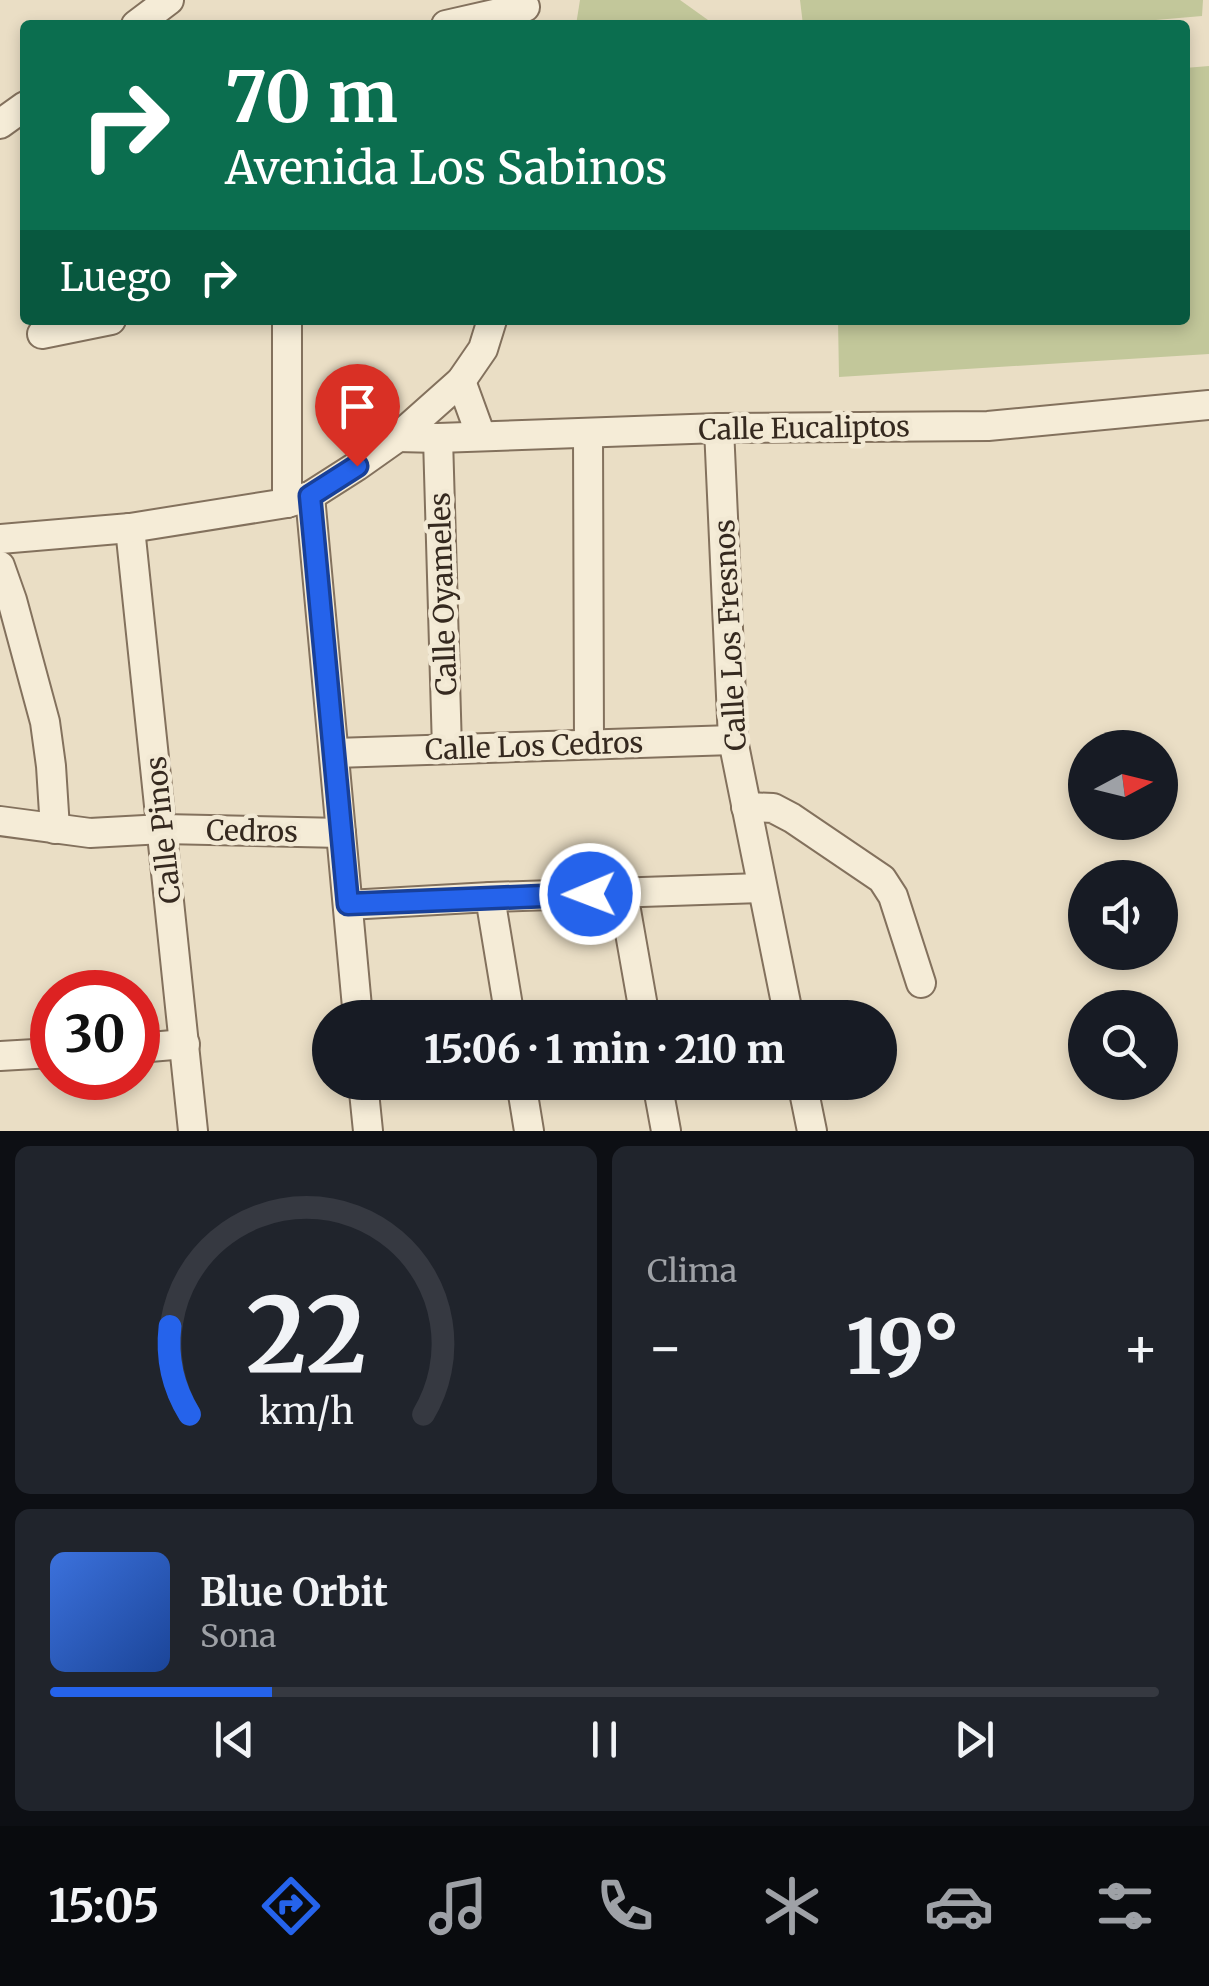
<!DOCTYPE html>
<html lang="es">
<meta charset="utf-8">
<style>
:root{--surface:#171b24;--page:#20242c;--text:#f1f3f6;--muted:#9ea1a6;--line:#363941;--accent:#2563eb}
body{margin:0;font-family:Merriweather,serif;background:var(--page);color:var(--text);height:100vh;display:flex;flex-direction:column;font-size:38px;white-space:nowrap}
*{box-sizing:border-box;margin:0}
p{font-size:32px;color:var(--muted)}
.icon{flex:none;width:55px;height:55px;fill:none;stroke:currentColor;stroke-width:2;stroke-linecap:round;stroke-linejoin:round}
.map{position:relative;height:1131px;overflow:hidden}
.drawer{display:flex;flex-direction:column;gap:15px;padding:15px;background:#0d0f14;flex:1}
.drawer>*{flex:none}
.guide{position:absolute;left:20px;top:20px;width:1170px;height:305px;border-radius:10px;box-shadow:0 5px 15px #0003;background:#0b6e4f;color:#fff;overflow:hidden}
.needle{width:65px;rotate:83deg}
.fabs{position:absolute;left:1068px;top:730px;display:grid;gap:20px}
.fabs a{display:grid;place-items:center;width:110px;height:110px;border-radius:50%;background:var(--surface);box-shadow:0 5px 15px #0003;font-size:50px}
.speed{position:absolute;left:30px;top:970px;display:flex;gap:20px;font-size:50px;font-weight:700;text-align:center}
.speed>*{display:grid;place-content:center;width:130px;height:130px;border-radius:50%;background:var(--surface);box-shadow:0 5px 15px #0003;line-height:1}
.speed .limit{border:15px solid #d22;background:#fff;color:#111}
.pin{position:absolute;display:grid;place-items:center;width:85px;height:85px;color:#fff;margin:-102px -42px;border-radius:50% 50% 50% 0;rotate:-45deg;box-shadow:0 0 10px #0007}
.pin .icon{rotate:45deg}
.me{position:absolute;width:110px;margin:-55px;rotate:269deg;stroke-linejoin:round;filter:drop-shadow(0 0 8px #0008)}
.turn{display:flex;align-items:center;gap:35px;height:210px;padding:0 40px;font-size:45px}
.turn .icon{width:130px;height:130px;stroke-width:2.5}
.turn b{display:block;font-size:70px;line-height:85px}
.then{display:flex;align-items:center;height:95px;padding:0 40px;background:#0003;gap:20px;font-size:38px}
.big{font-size:75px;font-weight:800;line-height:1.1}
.drawer .widget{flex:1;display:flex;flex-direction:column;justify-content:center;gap:15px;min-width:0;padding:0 35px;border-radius:15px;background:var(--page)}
.drawer .dial{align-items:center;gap:0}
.dial svg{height:260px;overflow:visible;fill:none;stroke:var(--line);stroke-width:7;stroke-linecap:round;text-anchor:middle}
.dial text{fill:var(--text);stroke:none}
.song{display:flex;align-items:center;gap:30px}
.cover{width:120px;height:120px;border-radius:15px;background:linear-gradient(135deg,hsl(220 70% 55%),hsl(220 70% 35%))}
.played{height:10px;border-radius:5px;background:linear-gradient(90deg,var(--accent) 20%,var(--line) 20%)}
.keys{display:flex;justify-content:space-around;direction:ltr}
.heat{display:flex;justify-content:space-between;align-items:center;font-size:55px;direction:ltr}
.drawer .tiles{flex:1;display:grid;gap:15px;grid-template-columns:1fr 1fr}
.widget:last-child{grid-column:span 2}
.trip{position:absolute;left:312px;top:1000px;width:585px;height:100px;border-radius:50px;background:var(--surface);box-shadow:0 5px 15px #0003;font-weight:800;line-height:100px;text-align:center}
.tab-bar{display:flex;height:160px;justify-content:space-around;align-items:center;background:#090b0e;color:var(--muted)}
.tab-bar .icon{width:70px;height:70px}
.tab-bar .active{color:var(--accent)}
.tab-bar b{font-size:45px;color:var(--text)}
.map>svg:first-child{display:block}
.green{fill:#c2c79a}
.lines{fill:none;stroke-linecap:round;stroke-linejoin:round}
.minor-casing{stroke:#83715d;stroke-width:32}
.minor{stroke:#f5ecd7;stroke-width:28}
.route-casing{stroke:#184099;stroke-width:25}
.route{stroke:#2563eb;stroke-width:18}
.labels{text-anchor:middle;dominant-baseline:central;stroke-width:9;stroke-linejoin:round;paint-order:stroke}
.street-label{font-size:28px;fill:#35291f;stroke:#f2e9d4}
</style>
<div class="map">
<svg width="1209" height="1131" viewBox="0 0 1209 1131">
<rect width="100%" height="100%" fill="#eadec5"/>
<!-- green -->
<g class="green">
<polygon points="580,0 680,0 715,25 576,25"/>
<polygon points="800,0 1203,0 1202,16 1098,25 803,25"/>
<polygon points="1209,66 1209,354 839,377 838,320 1185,320 1185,68"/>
</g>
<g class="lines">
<!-- minor casing -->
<g class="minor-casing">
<g id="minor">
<polyline points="136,25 169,0"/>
<polyline points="446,25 525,7"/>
<polyline points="0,124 25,106"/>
<polyline points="287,320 287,503"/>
<polyline points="42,334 111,320"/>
<polyline points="461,381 481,436"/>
<polyline points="719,428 733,740 789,1018"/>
<polyline points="588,434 589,744"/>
<polyline points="398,437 438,438 719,428 988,426 1209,405"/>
<polyline points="438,438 447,749"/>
<polyline points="310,496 358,1018"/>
<polyline points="130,528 193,1131"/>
<polyline points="0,539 130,528 287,503 310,496 357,466 398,437 461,381 483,349 492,320"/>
<polyline points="0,566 12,600 45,722 51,766 55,829"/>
<polyline points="335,753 733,740"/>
<polyline points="746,807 773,808 792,818 882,879 893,896 921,983"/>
<polyline points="0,821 90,833 163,829 341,833"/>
<polyline points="623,893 645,1018"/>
<polyline points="490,897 510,1018"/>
<polyline points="348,905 490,897 761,888"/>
<polyline points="138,1048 185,1044"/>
<polyline points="0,1056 52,1053"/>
<polyline points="363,1082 368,1131"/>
<polyline points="521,1082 529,1131"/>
<polyline points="657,1082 666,1131"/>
<polyline points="802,1082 812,1131"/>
</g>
</g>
<!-- minor -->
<use href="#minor" class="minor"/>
</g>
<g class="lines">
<!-- route casing -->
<g class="route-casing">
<polyline id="route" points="357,466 310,496 348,904 590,894"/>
</g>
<!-- route -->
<use href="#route" class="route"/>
</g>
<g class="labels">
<!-- street labels -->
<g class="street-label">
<text transform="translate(804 428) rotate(-1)">Calle Eucaliptos</text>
<text transform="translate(443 594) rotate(-92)">Calle Oyameles</text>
<text transform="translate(730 635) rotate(-93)">Calle Los Fresnos</text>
<text transform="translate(534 746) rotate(-2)">Calle Los Cedros</text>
<text transform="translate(163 830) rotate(-96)">Calle Pinos</text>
<text transform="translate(252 831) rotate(1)">Cedros</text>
</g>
</g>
</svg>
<div class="fabs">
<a><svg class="needle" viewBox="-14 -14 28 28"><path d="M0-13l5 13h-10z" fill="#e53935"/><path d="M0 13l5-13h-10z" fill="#9ea1a6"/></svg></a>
<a><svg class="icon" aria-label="sound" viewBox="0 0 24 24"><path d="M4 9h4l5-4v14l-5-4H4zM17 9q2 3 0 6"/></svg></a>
<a><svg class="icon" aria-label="search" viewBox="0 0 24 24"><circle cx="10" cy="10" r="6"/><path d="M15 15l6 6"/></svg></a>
</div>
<div class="speed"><div class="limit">30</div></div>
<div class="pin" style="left:357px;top:466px;background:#d93025"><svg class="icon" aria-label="arrive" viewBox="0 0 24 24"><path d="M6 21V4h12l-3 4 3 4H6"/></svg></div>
<svg class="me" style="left:590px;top:894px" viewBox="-20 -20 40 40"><circle r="17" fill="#2563eb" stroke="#fff" stroke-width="3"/><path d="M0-11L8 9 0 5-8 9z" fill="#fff"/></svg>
<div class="trip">15:06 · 1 min · 210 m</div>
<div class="guide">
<div class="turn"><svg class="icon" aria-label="right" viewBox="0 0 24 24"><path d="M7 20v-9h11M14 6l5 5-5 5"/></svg><div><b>70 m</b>Avenida Los Sabinos</div></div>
<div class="then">Luego<svg class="icon" aria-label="right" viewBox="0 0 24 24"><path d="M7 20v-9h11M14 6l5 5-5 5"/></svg></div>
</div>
</div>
<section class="drawer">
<div class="tiles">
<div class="widget dial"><svg viewBox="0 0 100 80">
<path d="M14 69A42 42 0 1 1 86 69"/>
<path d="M14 69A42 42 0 0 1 8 42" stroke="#2563eb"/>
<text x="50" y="56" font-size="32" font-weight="700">22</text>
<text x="50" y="72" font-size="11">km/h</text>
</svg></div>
<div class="widget"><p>Clima</p>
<div class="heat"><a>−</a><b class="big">19°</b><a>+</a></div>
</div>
<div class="widget">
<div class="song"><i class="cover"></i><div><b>Blue Orbit</b><p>Sona</p></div></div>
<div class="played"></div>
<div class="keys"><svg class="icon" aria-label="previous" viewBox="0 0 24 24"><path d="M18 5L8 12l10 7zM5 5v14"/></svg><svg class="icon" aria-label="pause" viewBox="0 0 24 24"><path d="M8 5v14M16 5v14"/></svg><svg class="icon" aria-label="next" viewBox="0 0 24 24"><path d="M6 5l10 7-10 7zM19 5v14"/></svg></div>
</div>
</div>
</section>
<nav class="tab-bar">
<b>15:05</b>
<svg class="icon active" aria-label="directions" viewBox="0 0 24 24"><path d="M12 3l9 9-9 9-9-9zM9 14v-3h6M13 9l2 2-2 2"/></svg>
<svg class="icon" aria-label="music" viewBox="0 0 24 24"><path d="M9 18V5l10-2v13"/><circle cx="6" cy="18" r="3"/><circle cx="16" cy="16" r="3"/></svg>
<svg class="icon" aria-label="phone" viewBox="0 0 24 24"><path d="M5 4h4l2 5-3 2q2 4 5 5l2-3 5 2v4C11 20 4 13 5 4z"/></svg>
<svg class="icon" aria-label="climate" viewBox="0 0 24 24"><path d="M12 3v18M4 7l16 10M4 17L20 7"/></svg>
<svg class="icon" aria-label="car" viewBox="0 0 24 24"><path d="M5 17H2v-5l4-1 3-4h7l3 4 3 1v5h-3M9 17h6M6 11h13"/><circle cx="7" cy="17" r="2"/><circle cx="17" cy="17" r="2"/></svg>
<svg class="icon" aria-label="filters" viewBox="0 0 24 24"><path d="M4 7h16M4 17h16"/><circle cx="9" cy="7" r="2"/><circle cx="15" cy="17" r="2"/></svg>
</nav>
